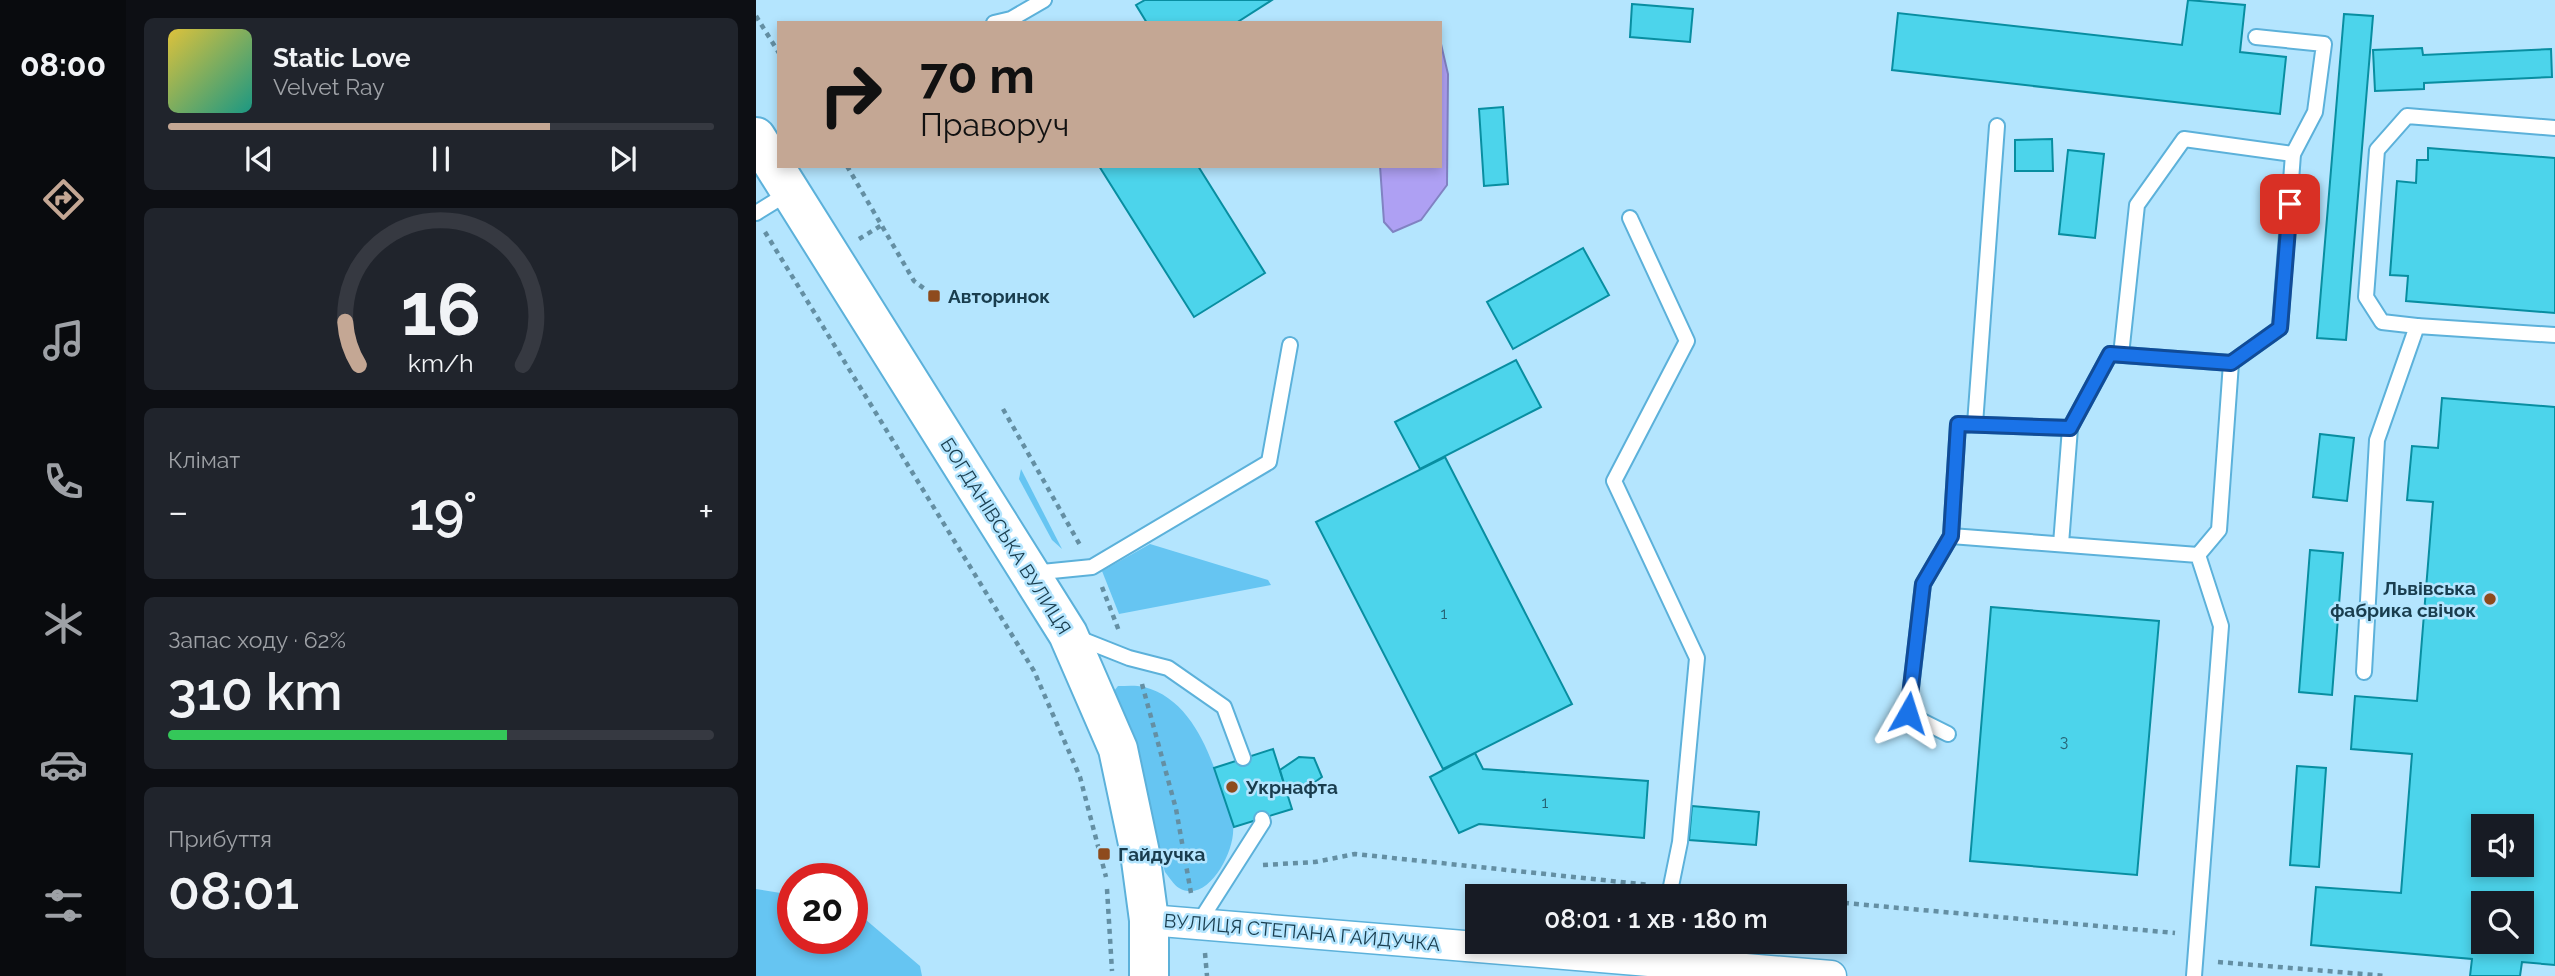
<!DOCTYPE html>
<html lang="uk">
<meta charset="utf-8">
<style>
:root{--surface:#171b24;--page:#20242c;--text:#f1f3f6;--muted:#9ea1a6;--line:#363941;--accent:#c4a794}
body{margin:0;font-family:Raleway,sans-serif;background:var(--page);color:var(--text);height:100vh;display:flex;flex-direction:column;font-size:26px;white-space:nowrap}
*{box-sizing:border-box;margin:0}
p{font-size:23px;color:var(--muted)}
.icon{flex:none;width:38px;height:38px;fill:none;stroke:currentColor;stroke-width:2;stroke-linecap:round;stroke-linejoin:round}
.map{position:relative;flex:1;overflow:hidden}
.drawer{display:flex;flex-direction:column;gap:18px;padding:18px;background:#0d0f14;width:630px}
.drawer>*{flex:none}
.guide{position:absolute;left:21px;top:21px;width:665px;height:147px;border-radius:0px;box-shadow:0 4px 10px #0003;background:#c4a794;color:#111;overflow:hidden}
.buttons{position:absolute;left:1715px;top:814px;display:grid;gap:14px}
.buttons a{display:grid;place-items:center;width:63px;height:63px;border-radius:0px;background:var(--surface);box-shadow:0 4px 10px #0003;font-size:35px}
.speed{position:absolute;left:21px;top:863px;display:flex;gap:14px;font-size:35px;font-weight:700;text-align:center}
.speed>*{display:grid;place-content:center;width:91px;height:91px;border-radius:50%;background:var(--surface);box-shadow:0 4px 10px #0003;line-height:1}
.speed .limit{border:10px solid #d22;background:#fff;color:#111}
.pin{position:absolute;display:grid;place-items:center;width:60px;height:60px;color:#fff;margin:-30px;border-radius:14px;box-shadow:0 4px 10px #0006}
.me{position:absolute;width:77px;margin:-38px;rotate:6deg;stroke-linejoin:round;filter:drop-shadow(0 0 5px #0008)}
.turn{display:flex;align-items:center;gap:24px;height:147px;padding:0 28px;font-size:32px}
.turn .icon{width:91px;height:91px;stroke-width:2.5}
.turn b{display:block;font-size:49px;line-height:60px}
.big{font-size:52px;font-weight:600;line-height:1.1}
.drawer .tile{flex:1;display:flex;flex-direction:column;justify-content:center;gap:10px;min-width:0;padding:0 24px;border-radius:10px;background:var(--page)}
.drawer .dial{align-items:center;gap:0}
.dial svg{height:182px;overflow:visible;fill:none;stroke:var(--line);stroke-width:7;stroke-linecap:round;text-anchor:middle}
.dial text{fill:var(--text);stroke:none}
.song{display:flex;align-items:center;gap:21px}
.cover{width:84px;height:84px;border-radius:10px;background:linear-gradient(135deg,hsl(50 70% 55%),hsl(170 70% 35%))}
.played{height:7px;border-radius:4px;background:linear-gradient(90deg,var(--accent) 70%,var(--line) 70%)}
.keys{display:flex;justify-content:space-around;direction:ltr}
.heat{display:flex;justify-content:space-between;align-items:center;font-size:38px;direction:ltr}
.charge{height:10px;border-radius:5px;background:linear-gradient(90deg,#34c759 62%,var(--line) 0)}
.trip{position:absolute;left:709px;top:884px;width:382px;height:70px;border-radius:0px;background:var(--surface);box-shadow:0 4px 10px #0003;font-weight:600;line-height:70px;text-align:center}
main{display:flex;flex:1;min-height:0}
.tab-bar{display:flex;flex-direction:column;width:126px;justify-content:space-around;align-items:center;background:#090b0e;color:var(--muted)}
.tab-bar .icon{width:49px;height:49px}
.tab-bar .active{color:var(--accent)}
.tab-bar b{font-size:32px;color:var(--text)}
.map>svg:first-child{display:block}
.green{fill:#66c5f2}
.water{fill:#aea0f3;stroke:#8182c2;stroke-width:2}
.building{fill:#4cd4eb;stroke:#088ea1;stroke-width:2;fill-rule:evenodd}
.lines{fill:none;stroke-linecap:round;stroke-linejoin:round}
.lane-casing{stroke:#5cb1da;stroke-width:18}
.street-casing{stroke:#5cb1da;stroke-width:33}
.secondary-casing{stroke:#5cb1da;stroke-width:42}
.path{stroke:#648fa3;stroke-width:4.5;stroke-dasharray:5 5;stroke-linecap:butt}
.lane{stroke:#fff;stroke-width:14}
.street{stroke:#fff;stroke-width:30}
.secondary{stroke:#fff;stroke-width:38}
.route-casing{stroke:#114b97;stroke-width:18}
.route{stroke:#1a73e8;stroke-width:12}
.poi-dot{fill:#8e4b1d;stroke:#b4e5fe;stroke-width:2.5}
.labels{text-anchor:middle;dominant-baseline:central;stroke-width:5;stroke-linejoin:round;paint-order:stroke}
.number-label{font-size:16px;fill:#266375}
.poi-label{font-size:19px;font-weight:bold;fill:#193d4e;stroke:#b4e5fe;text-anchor:start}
.street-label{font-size:19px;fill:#193d4e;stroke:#b4e5fe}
</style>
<main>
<nav class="tab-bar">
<b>08:00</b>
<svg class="icon active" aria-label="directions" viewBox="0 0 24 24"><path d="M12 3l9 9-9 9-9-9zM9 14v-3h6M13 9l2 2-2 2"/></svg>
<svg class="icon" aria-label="music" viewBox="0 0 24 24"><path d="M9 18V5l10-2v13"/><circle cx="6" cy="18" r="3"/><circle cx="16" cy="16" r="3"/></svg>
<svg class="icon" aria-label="phone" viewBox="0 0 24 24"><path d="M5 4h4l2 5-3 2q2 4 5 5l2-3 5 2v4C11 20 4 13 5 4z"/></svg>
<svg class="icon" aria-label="climate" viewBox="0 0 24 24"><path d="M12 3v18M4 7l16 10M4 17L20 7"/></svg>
<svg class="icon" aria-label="car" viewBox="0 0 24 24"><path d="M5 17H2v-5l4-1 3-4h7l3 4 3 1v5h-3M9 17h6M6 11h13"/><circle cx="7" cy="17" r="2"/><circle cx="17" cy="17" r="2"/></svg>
<svg class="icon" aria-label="filters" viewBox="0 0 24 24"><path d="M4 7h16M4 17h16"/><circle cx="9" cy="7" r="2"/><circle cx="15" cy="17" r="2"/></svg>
</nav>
<section class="drawer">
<div class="tile">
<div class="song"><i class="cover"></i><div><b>Static Love</b><p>Velvet Ray</p></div></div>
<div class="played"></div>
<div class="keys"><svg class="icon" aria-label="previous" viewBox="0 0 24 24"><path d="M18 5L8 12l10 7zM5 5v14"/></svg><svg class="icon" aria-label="pause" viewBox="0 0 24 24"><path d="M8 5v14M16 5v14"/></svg><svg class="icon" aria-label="next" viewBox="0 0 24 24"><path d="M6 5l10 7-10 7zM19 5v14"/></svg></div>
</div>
<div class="tile dial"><svg viewBox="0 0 100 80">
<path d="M14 69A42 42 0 1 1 86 69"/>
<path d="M14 69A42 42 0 0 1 8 50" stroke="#c4a794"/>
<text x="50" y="56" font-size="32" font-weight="700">16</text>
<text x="50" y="72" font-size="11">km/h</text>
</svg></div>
<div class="tile"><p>Клімат</p>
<div class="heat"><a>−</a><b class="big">19°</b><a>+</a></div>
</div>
<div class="tile"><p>Запас ходу · 62%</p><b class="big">310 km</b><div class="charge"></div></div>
<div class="tile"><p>Прибуття</p><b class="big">08:01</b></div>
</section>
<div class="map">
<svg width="1799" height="976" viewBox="0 0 1799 976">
<rect width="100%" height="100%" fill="#b4e5fe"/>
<!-- green -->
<g class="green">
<polygon points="265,469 306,549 296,540 263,479"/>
<polygon points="394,544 512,580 515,585 363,614 346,571"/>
<path d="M362 686C370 686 380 685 388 687 432 698 452 747 464 785 468 798 476 813 477 826 480 850 452 905 423 888 418 885 413 877 409 872L354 696Z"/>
<polygon points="0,889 37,895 37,938 96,938 96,908 164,966 166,976 0,976"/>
</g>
<!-- water -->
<polygon class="water" points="685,44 692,74 691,185 665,220 637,232 628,222 624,166 684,166"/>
<!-- building -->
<g class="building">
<polygon points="389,0 516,0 480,23 391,23 380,5"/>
<polygon points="1432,0 1489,5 1484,52 1530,57 1524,114 1136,70 1142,13 1426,45"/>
<polygon points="876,4 937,9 934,42 874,37"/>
<polygon points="1588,14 1617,16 1590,340 1561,338"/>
<polygon points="1666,48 1667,55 1795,49 1796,77 1668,83 1668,89 1619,91 1617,50"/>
<polygon points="747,107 752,184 728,186 723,109"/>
<polygon points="1296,139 1297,171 1259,171 1259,140"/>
<polygon points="1672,148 1799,158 1799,313 1650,301 1652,276 1634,275 1641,181 1660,183 1661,160 1672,160"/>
<polygon points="1312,150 1348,154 1339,238 1303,234"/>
<polygon points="343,166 442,166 509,273 438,317"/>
<polygon points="827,248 853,295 757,349 731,302"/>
<polygon points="760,360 785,407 664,469 639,422"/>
<path d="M1686 398 1799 407V965L1766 962 1764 976H1714L1716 959 1555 945 1560 887 1645 893 1656 754 1595 749 1599 696 1661 701 1677 502 1651 500 1656 446 1682 448ZM1727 826H1766V864H1727ZM1727 903H1766V942H1727Z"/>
<polygon points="1564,434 1598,438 1591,501 1557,497"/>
<polygon points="689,457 816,704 687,769 560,522"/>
<polygon points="1554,550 1587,553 1576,695 1543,692"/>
<polygon points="1235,607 1403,621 1381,875 1214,861"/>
<polygon points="517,749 536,809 478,827 458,768"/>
<polygon points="719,753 727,769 892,781 888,838 723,824 703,833 674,777"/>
<polygon points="543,757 558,758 566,777 549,789 530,790 524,770"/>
<polygon points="1541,766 1570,768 1563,867 1534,865"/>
<polygon points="936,806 1003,812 1000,845 933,840"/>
</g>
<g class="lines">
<!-- lane casing -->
<g class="lane-casing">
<g id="lane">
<polyline points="238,23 255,19 288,0"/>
<polyline points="0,213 34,192"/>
<polyline points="874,218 931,341 858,481 941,658 924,842 913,896"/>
<polyline points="1661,326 1626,322 1610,297 1621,150 1651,116 1799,128"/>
<polyline points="1365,355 1381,205 1428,139 1537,154"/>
<polyline points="1475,363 1524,328 1537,154 1559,112 1568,44 1500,37"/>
<polyline points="1219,424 1241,126"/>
<polyline points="1314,428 1354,354 1475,363 1463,530 1442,555"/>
<polyline points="1305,544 1314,428 1202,424 1195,536 1442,555 1465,626 1438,976"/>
<polyline points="276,573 336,567 513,462 534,345"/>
<polyline points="320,637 373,658 412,668 468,707 487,758"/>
<polyline points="1608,672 1621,440 1661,326 1799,335"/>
<polyline points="1192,734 1152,714 1167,584 1195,536"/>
<polyline points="442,924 507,822 506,819"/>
</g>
</g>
<!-- street casing -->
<g class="street-casing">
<polyline id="street" points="393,920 1075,976"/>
</g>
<!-- secondary casing -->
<g class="secondary-casing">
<polyline id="secondary" points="0,137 312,634 362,749 384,853 393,920 393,976"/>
</g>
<!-- path -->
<g class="path">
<polyline points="0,16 23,53"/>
<polyline points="91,166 158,281 178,296"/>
<polyline points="9,232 278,671 324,777 350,877"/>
<polyline points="103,239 126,225"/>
<polyline points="247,409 324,545"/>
<polyline points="346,587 363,631"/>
<polyline points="386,684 420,809 435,893"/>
<polyline points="507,865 559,862 599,854 894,885"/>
<polyline points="351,889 356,971"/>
<polyline points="934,889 1011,896"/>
<polyline points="1078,902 1419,933"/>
<polyline points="449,953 451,976"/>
<polyline points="1462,962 1631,976"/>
</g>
<!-- lane -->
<use href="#lane" class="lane"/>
<!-- street -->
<use href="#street" class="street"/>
<!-- secondary -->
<use href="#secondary" class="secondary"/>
</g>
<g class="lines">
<!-- route casing -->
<g class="route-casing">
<polyline id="route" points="1152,713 1167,584 1195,536 1202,424 1314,428 1354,354 1475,363 1524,328 1534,204"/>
</g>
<!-- route -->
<use href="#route" class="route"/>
</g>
<!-- markers -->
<g class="poi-dot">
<rect x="171" y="289" width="14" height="14" rx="3.5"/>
<circle cx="1734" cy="599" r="7"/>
<circle cx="476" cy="787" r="7"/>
<rect x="341" y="847" width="14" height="14" rx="3.5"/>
</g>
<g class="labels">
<!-- number labels -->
<g class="number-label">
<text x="688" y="613">1</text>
<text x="1308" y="741">3</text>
<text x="789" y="802">1</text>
</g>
<!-- poi labels -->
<g class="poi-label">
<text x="192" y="296">Авторинок</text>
<text x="1720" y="588" text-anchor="end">Львівська<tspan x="1720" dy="22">фабрика свічок</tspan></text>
<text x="490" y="787">Укрнафта</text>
<text x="362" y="854">Гайдучка</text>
</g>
<!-- street labels -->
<g class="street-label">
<text transform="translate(250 536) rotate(58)">БОГДАНІВСЬКА ВУЛИЦЯ</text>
<text transform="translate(546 932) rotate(5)">ВУЛИЦЯ СТЕПАНА ГАЙДУЧКА</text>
</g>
</g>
</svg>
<div class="buttons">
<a><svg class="icon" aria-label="sound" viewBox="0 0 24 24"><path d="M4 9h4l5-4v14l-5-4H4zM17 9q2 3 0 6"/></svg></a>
<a><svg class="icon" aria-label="search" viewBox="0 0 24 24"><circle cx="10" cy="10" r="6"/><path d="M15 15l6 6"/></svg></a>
</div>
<div class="speed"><div class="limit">20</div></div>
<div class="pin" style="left:1534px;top:204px;background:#d93025"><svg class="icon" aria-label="arrive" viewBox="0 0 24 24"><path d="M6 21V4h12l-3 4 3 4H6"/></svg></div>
<svg class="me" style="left:1152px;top:713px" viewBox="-20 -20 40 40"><path d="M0-17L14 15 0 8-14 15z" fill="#1a73e8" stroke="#fff" stroke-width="4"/></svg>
<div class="trip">08:01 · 1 хв · 180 m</div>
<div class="guide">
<div class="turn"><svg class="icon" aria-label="right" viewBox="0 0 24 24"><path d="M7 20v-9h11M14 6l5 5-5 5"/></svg><div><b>70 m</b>Праворуч</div></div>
</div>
</div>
</main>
